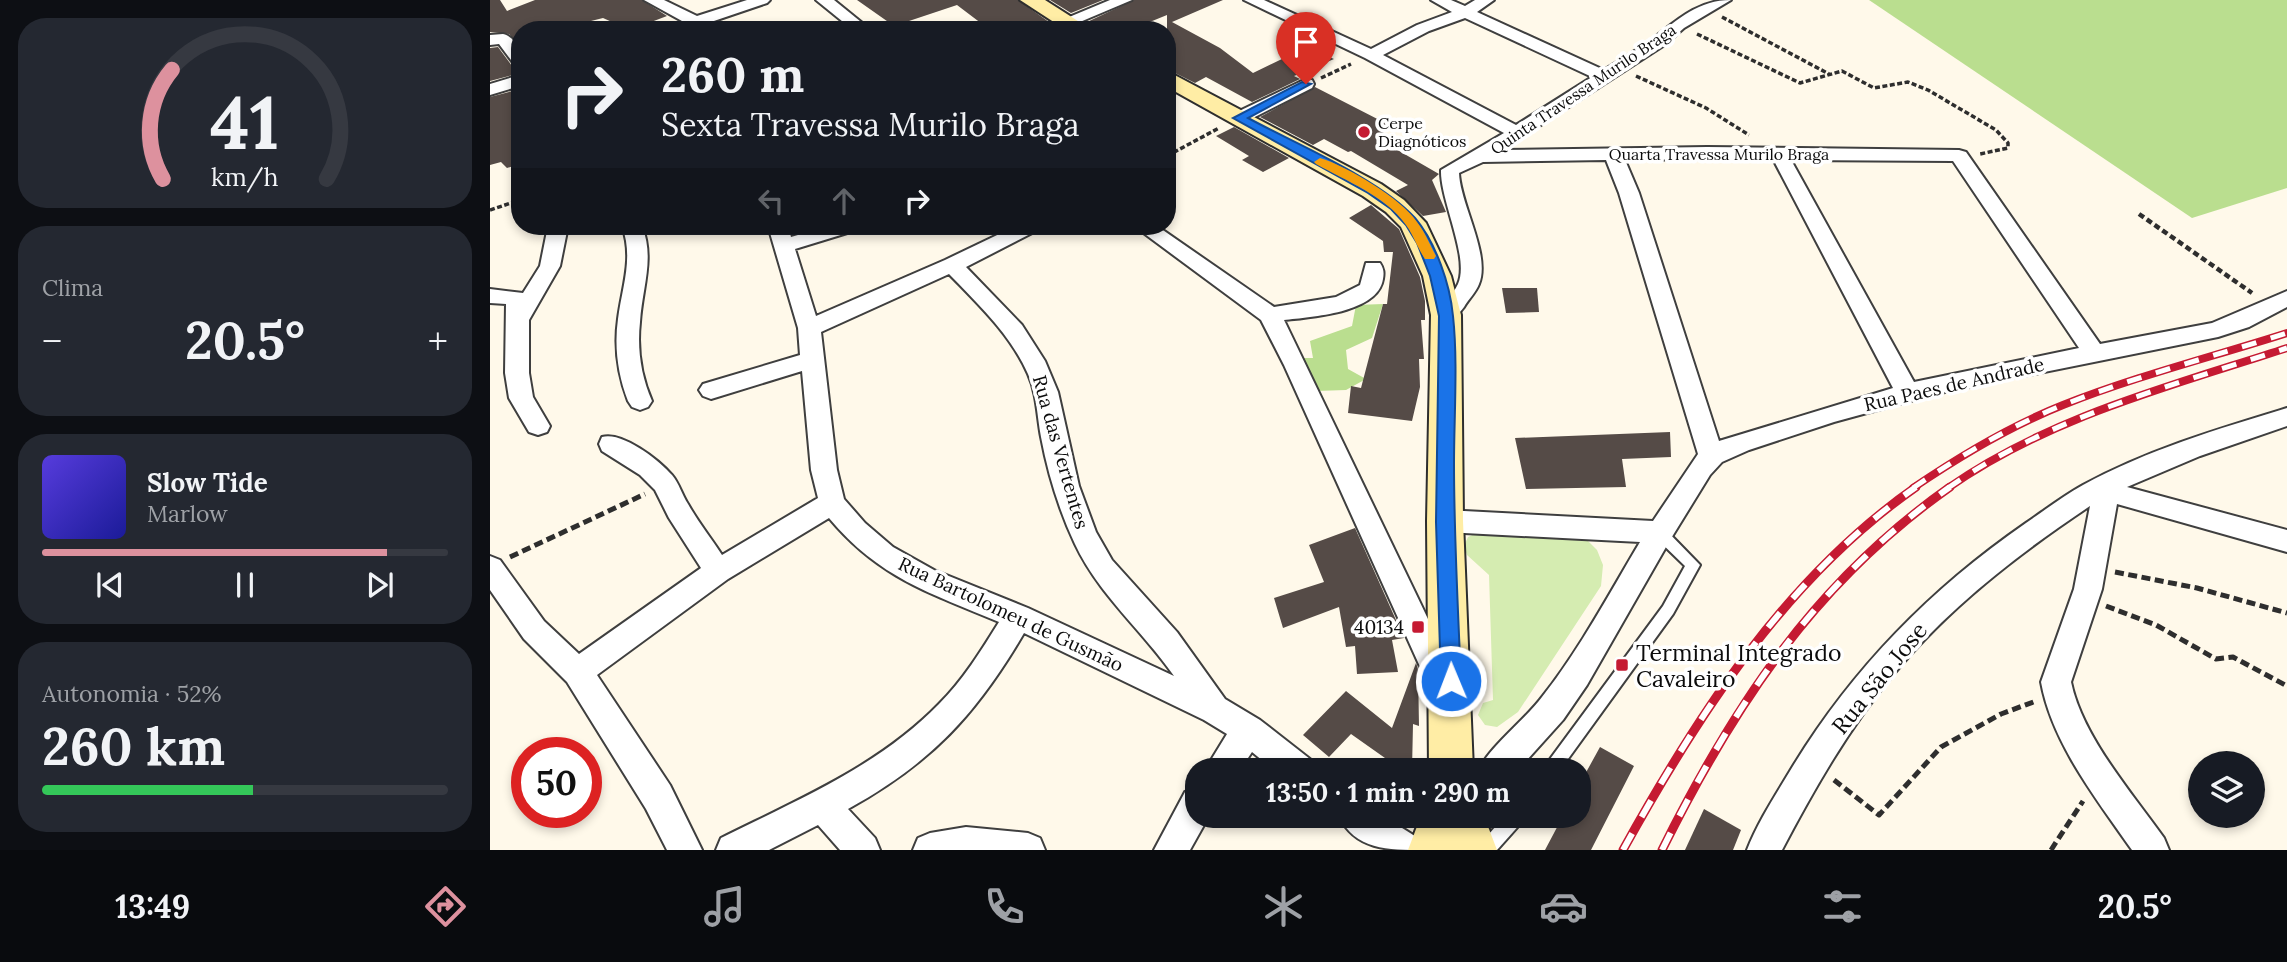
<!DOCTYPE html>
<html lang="pt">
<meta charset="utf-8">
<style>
:root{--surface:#171b24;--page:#242831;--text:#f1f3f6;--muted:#9ea1a6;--line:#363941;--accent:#dd919e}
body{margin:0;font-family:Lora,serif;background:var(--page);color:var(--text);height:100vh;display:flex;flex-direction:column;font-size:26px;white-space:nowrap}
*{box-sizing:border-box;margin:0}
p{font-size:23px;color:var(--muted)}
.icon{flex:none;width:38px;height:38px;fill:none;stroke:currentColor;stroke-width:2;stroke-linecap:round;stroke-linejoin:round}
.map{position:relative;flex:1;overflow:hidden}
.side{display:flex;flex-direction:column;gap:18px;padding:18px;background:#0d0f14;width:490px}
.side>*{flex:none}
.banner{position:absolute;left:21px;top:21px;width:665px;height:214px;border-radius:28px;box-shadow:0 4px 10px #0003;background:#171b24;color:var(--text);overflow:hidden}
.controls{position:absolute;left:1698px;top:751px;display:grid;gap:14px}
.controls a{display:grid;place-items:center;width:77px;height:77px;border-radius:50%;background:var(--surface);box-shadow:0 4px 10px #0003;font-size:35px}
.speed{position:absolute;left:21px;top:737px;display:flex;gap:14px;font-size:35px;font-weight:700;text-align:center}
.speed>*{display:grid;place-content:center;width:91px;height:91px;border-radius:50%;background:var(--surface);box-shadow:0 4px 10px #0003;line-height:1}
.speed .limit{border:10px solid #d22;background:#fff;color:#111}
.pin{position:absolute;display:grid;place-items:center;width:60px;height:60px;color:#fff;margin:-72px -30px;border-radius:50% 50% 50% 0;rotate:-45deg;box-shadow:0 0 7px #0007}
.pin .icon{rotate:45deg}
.me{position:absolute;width:77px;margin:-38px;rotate:359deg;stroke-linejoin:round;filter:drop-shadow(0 0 5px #0008)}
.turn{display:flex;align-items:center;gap:24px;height:147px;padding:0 35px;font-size:32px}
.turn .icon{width:91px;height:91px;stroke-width:2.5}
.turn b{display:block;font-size:49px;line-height:60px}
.lanes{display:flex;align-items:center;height:66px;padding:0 35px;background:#0003;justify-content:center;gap:35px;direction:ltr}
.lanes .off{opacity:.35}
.big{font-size:52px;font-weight:700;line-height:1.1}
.side .widget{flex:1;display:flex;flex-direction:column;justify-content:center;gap:10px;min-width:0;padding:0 24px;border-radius:28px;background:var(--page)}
.side .dial{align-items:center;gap:0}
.dial svg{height:182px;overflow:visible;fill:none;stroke:var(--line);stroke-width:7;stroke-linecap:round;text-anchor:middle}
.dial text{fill:var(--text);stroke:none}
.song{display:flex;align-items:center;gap:21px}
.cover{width:84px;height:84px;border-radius:10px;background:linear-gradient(135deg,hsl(250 70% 55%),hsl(240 70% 35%))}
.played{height:7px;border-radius:4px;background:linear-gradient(90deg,var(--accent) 85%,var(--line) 85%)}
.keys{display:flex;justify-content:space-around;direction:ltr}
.heat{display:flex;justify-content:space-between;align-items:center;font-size:38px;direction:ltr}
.charge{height:10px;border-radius:5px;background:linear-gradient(90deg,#34c759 52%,var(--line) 0)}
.trip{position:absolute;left:695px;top:758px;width:406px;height:70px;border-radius:28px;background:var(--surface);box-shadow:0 4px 10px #0003;font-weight:700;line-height:70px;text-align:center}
.tab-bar{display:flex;height:112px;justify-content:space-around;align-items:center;background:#090b0e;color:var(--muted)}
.tab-bar .icon{width:49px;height:49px}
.tab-bar .on{color:var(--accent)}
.tab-bar b{font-size:32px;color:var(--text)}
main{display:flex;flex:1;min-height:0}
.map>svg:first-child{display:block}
.green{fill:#d5ecb1}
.forest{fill:#bade8f}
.building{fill:#554b47}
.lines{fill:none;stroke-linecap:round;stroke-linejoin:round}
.lane-casing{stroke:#3f3f3f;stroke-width:4}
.street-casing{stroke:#3f3f3f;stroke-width:4}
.secondary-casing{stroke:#2e2e2e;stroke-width:4}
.path-far2{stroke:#2e2e2e;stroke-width:3.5;stroke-dasharray:5 2.5;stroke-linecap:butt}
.path-far1{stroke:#2e2e2e;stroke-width:4.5;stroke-dasharray:6 3.5;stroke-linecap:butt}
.path{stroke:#2e2e2e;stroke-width:5;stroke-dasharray:9 4.5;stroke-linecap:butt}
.lane{fill:#fff;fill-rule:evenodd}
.street{fill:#fff;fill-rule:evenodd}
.secondary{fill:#ffeda5;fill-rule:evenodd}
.rail-far1-casing{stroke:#c51a32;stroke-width:8}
.rail-casing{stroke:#c51a32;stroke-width:9}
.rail-far1{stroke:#fff;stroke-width:5;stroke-dasharray:15;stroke-linecap:butt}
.rail{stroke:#fff;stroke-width:6;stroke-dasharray:19;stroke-linecap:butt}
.route{fill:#1a73e8;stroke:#114b97;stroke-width:2}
.slow{fill:#f59e0b}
.poi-dot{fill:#c51a32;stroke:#fff;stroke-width:2.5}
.labels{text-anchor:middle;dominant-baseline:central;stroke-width:7;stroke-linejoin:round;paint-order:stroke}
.far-street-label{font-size:16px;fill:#0c0c0c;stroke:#fff}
.far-poi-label{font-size:16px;fill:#0c0c0c;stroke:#fff;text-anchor:start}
.street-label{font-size:19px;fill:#0c0c0c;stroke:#fff}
.poi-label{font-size:19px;fill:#0c0c0c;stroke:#fff;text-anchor:end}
.near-poi-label{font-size:23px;fill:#0c0c0c;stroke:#fff;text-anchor:start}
.near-street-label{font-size:23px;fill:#0c0c0c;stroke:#fff}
</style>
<main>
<section class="side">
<div class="widget dial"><svg viewBox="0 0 100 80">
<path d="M14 69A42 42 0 1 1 86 69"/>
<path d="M14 69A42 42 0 0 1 18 21" stroke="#dd919e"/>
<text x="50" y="56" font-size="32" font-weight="700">41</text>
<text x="50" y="72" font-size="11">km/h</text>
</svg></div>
<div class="widget"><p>Clima</p>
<div class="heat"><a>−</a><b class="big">20.5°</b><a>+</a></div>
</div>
<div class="widget">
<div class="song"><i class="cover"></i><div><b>Slow Tide</b><p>Marlow</p></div></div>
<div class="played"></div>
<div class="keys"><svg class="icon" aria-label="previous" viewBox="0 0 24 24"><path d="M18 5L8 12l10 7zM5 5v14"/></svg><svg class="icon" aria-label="pause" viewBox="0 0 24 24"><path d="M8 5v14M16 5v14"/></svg><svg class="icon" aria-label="next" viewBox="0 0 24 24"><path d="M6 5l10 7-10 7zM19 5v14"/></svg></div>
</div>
<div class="widget"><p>Autonomia · 52%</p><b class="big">260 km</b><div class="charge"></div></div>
</section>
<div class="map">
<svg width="1797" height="850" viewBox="0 0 1797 850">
<rect width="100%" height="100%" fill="#fff9ea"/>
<!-- green -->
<polygon class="green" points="989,532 1090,533 1107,550 1113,565 1111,586 1028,712 1007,727 995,725 988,715 993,703 1003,700 999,575 977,555 974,546 978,537"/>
<!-- forest -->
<g class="forest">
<polygon points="1379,0 1797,0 1797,188 1702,218"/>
<polygon points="893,304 882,338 856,350 858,369 876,379 856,390 826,391 810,358 823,358 820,341 862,326 866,305"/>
</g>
<!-- building -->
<g class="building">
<polygon points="0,0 10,0 17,11 45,0 152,0 177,16 140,30 113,18 65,30 30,30 30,46 19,34 0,32"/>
<polygon points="367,0 528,0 559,22 546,30 500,30 467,5 404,26"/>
<polygon points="560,0 613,0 581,13"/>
<polygon points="644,0 733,0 682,22 730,48 763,73 817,47 844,59 804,76 810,79 762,102 716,77 705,83 677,69 677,15 640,30 605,30 595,23"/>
<polygon points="8,47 22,66 30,68 30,73 0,81 0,48"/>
<polygon points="825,87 903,127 885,137 949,174 942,180 956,212 933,216 906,191 918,185 861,151 858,152 834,139 823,145 770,117"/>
<polygon points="30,89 30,164 17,168 11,162 0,165 0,97"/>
<polygon points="744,127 799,158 773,172 752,160 759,156 726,136"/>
<polygon points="881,205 909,229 930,277 935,301 935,320 931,320 934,359 929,359 930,387 922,421 858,413 861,386 871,388 893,304 897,304 903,252 894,252 893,241 859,218"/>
<polygon points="1012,288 1047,288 1049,312 1016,313"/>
<polygon points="1180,432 1181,457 1132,459 1136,487 1036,489 1025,438"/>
<polygon points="865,528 914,638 902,640 908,672 867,674 865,646 856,647 849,607 793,628 784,598 834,582 819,545"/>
<polygon points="926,663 928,669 929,726 923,724 922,770 912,770 861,734 839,757 813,735 856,691 902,728"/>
<polygon points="1110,747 1144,766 1101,850 1055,850 1073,816 1088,816 1088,787"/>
<polygon points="1214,809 1251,830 1243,850 1195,850"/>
</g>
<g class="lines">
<!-- lane casing -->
<g class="lane-casing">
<g id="lane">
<polygon points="1169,527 1174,528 1210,565 1183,614 1070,770 1052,770 1173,606 1195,566 1164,536 1162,532 1164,528"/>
<polygon points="1015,816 1034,816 1032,822 1007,850 988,850 990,844"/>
</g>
</g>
<!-- street casing -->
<g class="street-casing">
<g id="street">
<polygon points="154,0 174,0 207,16 257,0 280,0 277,3 218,23 218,28 172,30 192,21"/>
<polygon points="326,0 344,0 381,30 363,30"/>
<polygon points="620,0 642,0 571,30 548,30"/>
<path d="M754 0H774L881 49 927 25 962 12 941 0H961L975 6 985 0H1004L987 12 1114 70C1131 59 1149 49 1165 37 1188 19 1209 0 1241 0L1194 28 1176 44 1012 150 1217 147 1469 150 1476 152 1610 344 1722 323 1797 291V307L1759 327 1728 337 1450 393 1344 422 1259 450 1232 462 1220 475 1180 540 1097 685 1073 720 1028 770H989C998 748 1036 719 1052 697 1090 649 1119 594 1150 542L955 532 946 529 942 521 946 513 955 510 1163 521 1208 454 1129 193 1116 160 993 162 969 173C970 204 1001 255 989 284 986 292 978 300 974 307 966 317 962 324 948 320L945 315C952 304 963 295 968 284 980 258 950 200 951 170L1014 133 875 58ZM975 18 1102 77 1026 125 893 55 939 31ZM1217 159H1283L1403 388 1229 441 1149 193 1135 160ZM1301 160 1463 161 1589 348 1424 382Z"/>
<path d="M13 34C28 38 30 53 30 66L24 64 9 44 0 45V35Z"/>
<polygon points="30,75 30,86 0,95 0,84"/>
<polygon points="816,79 822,80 824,84 822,88 755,122 749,123 740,118 743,114"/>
<polygon points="58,226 78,226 70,266 39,320 39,373 43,397 60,426 57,432 48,435 39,432 19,398 15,373 16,304 0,303 0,289 33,293 50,266"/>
<path d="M132 226H152C165 259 152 288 150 322 147 349 151 376 162 401L158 407 150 410 142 407 138 401C128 375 124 347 128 319 132 287 144 258 132 226Z"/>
<path d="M278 226H298L301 237 339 226H370L367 230 305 249 326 316 455 260 526 226H551L548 230 476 267 532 325 555 361 568 392 589 486 606 532 622 560 687 632 735 699 770 720 820 759 825 770H784L762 752 750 770H715L737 734 714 720 534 633C486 715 441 763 358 809L385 838 390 850H350L328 825 279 850H226L231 838C307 800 389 766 449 704 473 680 491 651 509 622 440 593 389 578 339 518L238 579 107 675 180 785 212 850H177L156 809 77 682 34 639 0 590V556L10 560 54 621 89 654 211 568 179 518 165 490 150 475 112 451 109 444 112 437C132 431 169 460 182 475 189 483 192 495 198 504 208 522 221 538 232 555L328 498 321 470 312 371 221 399 213 396 209 390 213 384 310 355 308 328ZM459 274C489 305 521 335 538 374 547 394 547 416 551 437 558 474 569 510 585 544 609 595 652 630 684 676L538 608 444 570 403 547 375 523 354 499 347 470 331 332Z"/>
<path d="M644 226H667L784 307 846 297 870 285 876 263H890C894 269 894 273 893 279 888 313 821 317 794 320L963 671 967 681 963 691 952 695 941 691 794 365 771 320Z"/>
<path d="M1797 408V426L1710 456 1637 487 1797 530V552L1627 504 1612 589 1581 682C1592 736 1642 793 1674 838L1679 850H1642C1607 800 1562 743 1551 682L1584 589 1600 506C1528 554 1458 608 1403 675 1359 728 1324 789 1292 850H1257C1268 822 1285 796 1300 771 1361 670 1439 590 1536 523 1555 510 1573 496 1593 485 1657 450 1728 429 1797 408Z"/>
<polygon points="707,788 707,816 719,816 700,850 664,850 695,792"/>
<path d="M849 816H893L928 838 933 850C898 850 865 850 849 816Z"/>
<polygon points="476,827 538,833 550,838 555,850 423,850 428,838 440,833"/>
</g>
</g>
<!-- secondary casing -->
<g class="secondary-casing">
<g id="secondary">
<polygon points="530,0 555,0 602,30 576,30"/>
<polygon points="677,71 891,184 914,200 936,223 961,276 971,315 973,521 983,770 939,770 937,521 941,315 933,276 911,227 896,212 873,196 677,87"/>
<polygon points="931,816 994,816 1007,850 918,850"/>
</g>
</g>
<!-- path-far2 -->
<g class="path-far2">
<polyline points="1232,17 1339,74"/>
<polyline points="1207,34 1310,83 1352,71 1384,88 1418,82 1438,90 1506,130 1518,143 1518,148 1490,154"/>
<polyline points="1146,76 1216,108 1259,135"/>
<polyline points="831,78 861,64"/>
<polyline points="677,156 729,128"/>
<polyline points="0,210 30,200"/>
</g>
<!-- path-far1 -->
<polyline class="path-far1" points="1649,214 1762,293"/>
<!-- path -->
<g class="path">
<polyline points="20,557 155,494"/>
<polyline points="1625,572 1707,588 1797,613"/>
<polyline points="1616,606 1666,625 1726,659 1743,657 1797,686"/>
<polyline points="1344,780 1389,815 1451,747 1511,714 1546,701"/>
<polyline points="1561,850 1593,801"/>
</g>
<!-- lane -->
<use href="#lane" class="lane"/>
<!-- street -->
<use href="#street" class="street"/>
<!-- secondary -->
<use href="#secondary" class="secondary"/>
<!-- rail-far1 casing -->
<g class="rail-far1-casing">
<g id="rail-far1">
<path d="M1423 488C1470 456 1520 426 1573 405 1646 376 1722 357 1797 333"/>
<path d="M1458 488C1559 417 1681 386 1797 348"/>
</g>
</g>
<!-- rail casing -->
<g class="rail-casing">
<g id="rail">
<path d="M1133 850C1208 714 1297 577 1426 487"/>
<path d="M1172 850C1244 705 1326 581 1460 487"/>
</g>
</g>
<!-- rail-far1 -->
<use href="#rail-far1" class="rail-far1"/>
<!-- rail -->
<use href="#rail" class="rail"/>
</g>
<!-- route -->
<path class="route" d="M812 82 821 84 758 118C806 144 890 179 925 218 946 243 960 284 963 316 968 361 964 418 964 464 964 537 968 609 971 681L968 688 961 690 954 688 951 681 946 522 949 316 940 276 927 243 916 225 901 209 878 193 743 118Z"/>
<!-- slow -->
<path class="slow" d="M830 158C857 166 912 199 927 222 935 232 940 245 946 256L944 259H935C928 249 924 236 916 225 896 196 856 181 826 164L824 162Z"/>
<!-- markers -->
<g class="poi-dot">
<circle cx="874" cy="132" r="7"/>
<rect x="921" y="620" width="14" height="14" rx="3.5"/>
<rect x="1125" y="658" width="14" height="14" rx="3.5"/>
</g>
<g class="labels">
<!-- far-street labels -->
<g class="far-street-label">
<text transform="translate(1093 89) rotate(-34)">Quinta Travessa Murilo Braga</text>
<text x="1229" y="154">Quarta Travessa Murilo Braga</text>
</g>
<!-- far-poi labels -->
<g class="far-poi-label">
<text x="888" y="123">Cerpe<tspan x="888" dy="18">Diagnóticos</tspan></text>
</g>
<!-- street labels -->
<g class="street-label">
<text transform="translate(1464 384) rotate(-13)">Rua Paes de Andrade</text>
<text transform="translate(571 452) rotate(74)">Rua das Vertentes</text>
<text transform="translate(521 614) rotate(25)">Rua Bartolomeu de Gusmão</text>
</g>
<!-- poi labels -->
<g class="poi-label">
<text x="914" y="627">40134</text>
</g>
<!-- near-poi labels -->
<g class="near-poi-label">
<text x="1146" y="652">Terminal Integrado<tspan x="1146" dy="26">Cavaleiro</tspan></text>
</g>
<!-- near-street labels -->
<g class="near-street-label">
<text transform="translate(1389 678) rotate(-51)">Rua São Jose</text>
</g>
</g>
</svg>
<div class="controls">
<a><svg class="icon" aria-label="layers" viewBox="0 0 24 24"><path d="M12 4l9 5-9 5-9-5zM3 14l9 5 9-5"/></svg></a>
</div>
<div class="speed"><div class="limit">50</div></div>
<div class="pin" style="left:816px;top:84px;background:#d93025"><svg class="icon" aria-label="arrive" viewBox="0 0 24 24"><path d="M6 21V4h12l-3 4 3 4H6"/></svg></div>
<svg class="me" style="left:961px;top:681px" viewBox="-20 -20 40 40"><circle r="17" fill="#1a73e8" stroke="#fff" stroke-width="3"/><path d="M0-11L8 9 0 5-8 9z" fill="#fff"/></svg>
<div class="trip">13:50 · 1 min · 290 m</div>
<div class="banner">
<div class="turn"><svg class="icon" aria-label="right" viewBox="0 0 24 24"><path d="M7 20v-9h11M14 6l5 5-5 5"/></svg><div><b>260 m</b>Sexta Travessa Murilo Braga</div></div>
<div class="lanes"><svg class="icon off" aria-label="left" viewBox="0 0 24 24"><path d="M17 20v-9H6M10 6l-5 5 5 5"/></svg><svg class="icon off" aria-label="ahead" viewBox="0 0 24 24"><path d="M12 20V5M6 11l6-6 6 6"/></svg><svg class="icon" aria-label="right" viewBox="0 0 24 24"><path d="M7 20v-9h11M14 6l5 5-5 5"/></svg></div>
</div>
</div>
</main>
<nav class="tab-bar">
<b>13:49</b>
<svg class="icon on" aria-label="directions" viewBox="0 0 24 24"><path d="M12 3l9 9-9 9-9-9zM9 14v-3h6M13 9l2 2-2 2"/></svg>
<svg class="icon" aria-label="music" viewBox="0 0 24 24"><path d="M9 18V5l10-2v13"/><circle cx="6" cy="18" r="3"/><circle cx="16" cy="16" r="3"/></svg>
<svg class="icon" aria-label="phone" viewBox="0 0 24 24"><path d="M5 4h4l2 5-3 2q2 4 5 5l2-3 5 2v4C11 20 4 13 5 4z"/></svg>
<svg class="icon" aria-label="climate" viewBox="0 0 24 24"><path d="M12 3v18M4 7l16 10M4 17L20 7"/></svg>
<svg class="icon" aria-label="car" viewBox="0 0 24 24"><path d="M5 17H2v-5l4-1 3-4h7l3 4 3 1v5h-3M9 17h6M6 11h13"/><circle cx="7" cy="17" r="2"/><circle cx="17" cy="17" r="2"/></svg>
<svg class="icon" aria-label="filters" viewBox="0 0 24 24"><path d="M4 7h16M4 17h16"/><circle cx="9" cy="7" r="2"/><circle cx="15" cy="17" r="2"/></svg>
<b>20.5°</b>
</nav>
